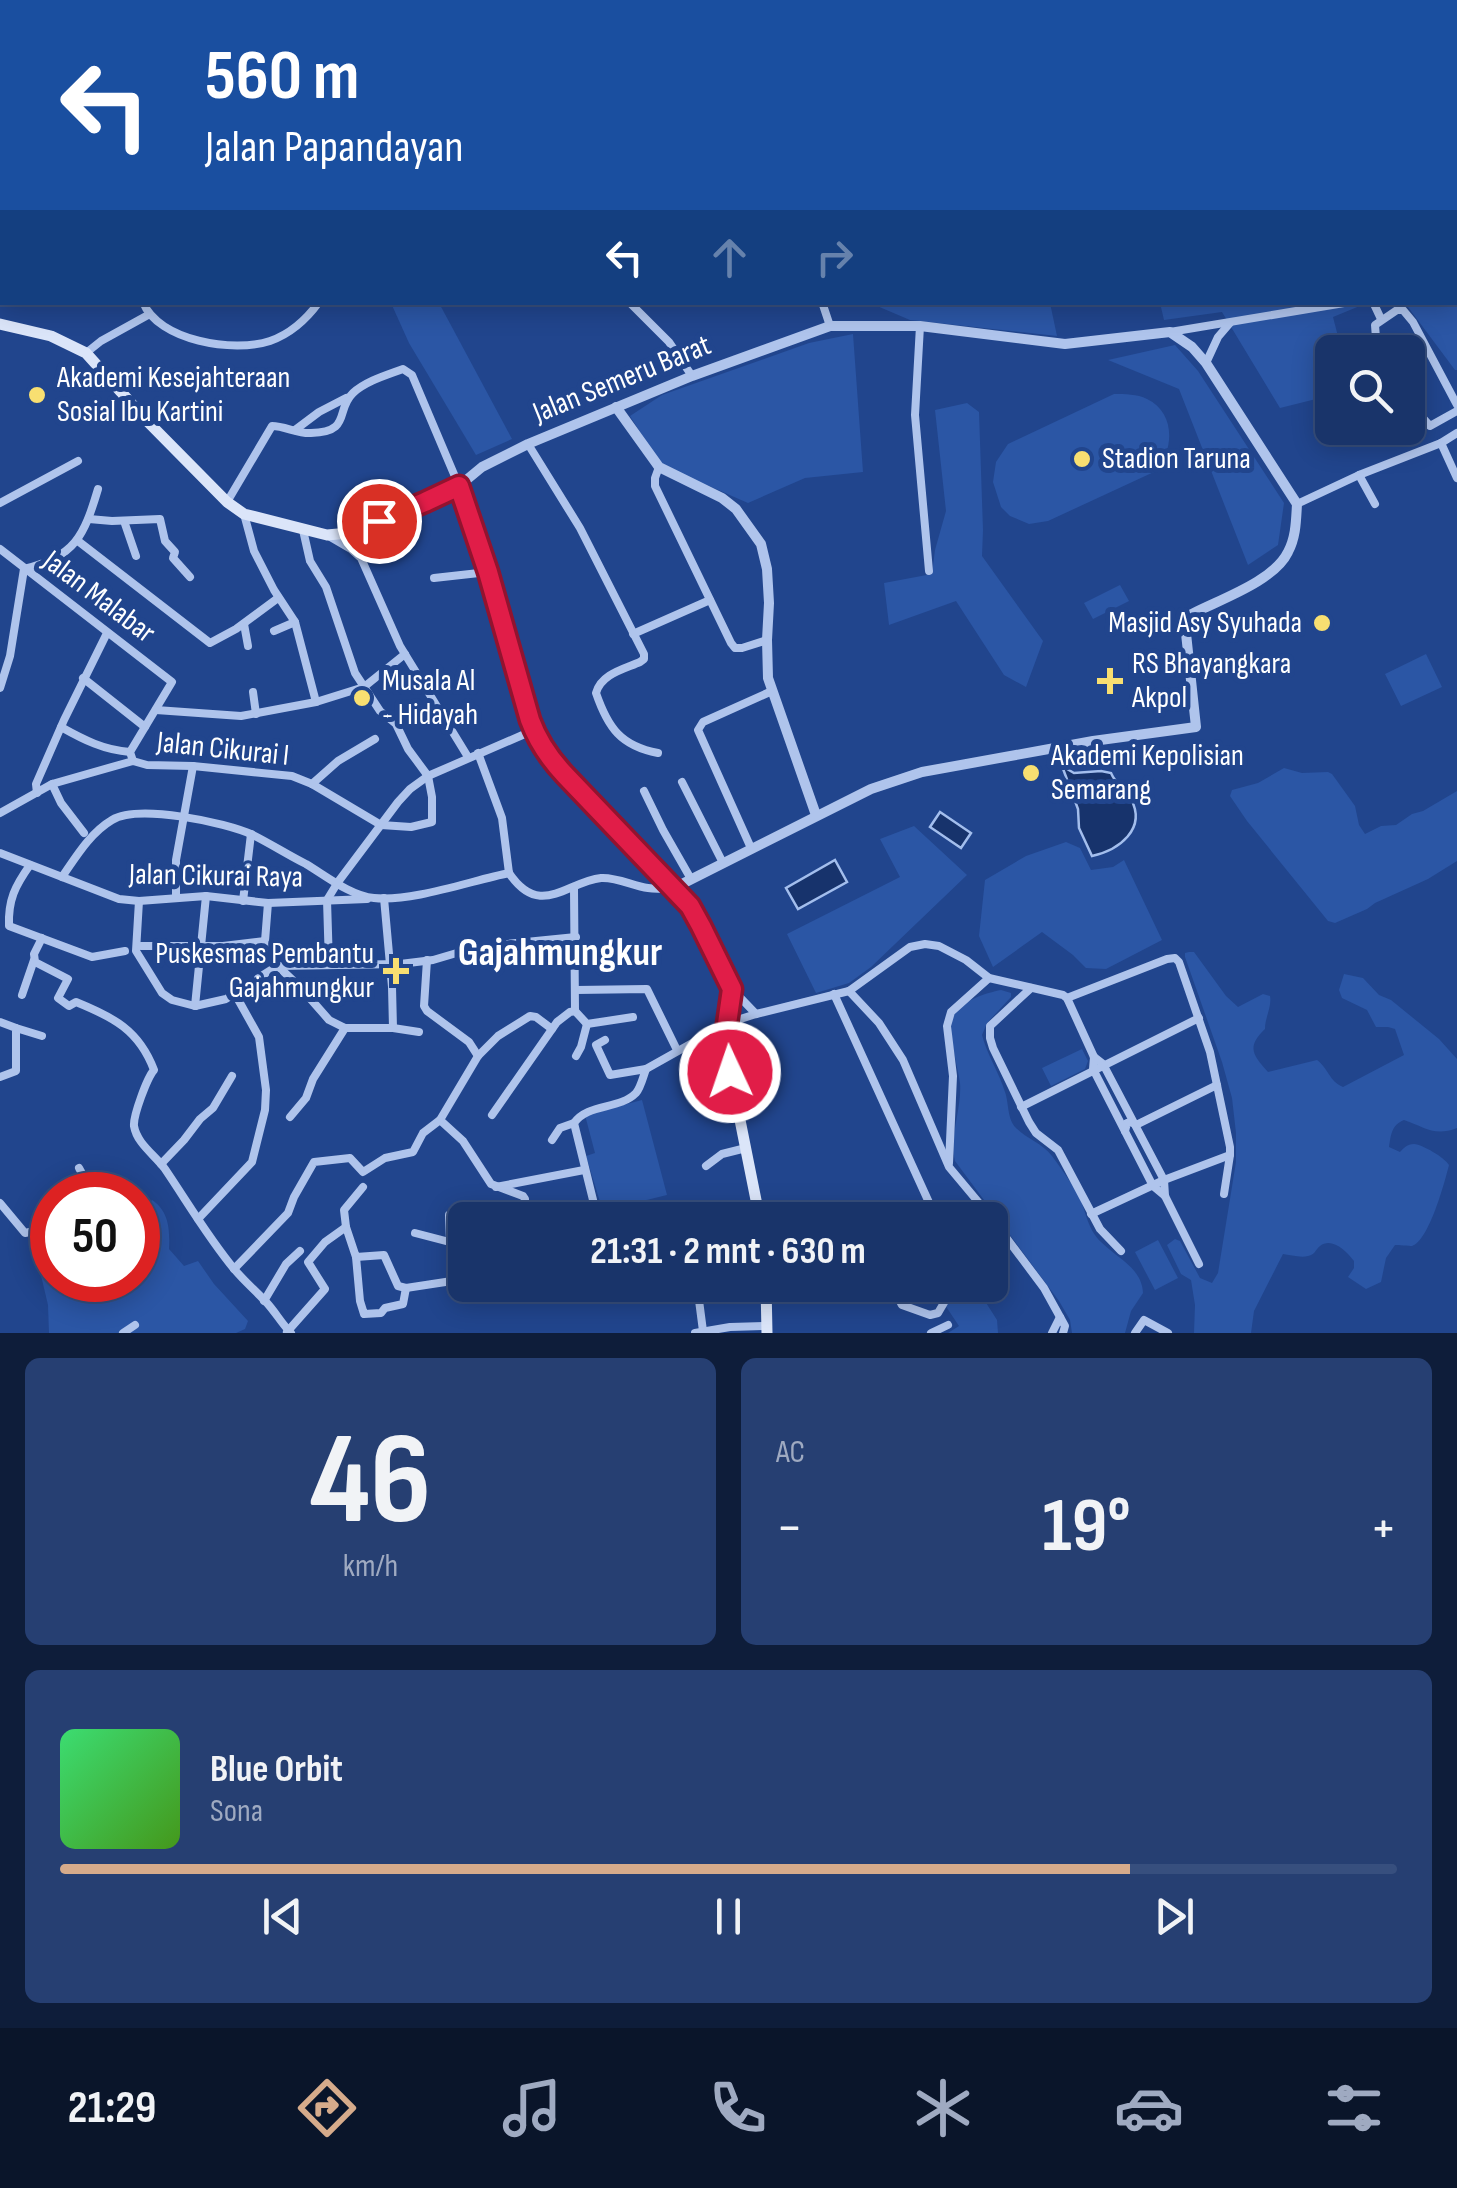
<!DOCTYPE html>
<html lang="id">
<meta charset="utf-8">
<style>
:root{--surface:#19346a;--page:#263f72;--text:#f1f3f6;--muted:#9faac1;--line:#374f7e;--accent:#d6ab8b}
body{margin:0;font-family:"Sofia Sans Condensed",sans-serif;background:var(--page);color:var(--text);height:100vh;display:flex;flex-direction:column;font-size:38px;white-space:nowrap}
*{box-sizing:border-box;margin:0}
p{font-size:32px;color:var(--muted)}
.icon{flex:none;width:55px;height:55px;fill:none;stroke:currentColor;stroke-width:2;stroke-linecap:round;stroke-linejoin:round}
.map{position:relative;height:1333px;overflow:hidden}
.side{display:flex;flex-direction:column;gap:25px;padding:25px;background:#0e1d3a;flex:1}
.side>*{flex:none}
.banner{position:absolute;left:0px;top:0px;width:1458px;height:305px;box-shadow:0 5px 25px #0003,0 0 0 2px var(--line);background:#1a4fa0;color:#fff;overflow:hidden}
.controls{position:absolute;left:1315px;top:335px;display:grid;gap:20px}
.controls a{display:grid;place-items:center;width:110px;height:110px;border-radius:15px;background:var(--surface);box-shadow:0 5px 25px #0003,0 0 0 2px var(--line);font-size:50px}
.speed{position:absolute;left:30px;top:1172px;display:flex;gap:20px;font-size:50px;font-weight:700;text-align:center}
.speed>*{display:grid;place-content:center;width:130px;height:130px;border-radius:50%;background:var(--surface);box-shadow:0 5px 25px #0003,0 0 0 2px var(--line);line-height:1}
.speed .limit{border:15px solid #d22;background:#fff;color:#111}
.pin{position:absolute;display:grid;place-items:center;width:85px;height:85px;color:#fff;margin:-42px;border:5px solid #fff;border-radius:50%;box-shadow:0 2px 10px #0007}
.me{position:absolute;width:110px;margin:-55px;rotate:357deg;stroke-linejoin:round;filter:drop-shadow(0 0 8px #0008)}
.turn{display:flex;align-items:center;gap:35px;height:210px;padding:0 40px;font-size:45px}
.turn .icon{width:130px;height:130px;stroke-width:2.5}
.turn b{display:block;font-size:70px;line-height:85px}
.lanes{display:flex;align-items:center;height:95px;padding:0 40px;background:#0003;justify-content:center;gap:50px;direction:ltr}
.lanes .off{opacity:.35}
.big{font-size:75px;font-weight:700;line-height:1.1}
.side .widget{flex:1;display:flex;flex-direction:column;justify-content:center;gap:15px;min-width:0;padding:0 35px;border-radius:15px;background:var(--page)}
.side .dial{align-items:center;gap:0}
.dial b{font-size:130px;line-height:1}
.song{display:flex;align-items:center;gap:30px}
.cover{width:120px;height:120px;border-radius:15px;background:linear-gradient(135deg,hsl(140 70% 55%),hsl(100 70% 35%))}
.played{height:10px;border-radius:5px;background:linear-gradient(90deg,var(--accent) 80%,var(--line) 80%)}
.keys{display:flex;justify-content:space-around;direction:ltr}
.heat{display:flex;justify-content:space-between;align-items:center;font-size:55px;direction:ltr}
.side .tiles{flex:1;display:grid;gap:25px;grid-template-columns:1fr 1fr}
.widget:last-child{grid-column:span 2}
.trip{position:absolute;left:448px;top:1202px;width:560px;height:100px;border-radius:15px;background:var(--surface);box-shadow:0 5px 25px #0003,0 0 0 2px var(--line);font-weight:700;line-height:100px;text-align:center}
.menu{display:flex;height:160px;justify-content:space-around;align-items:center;background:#0a152a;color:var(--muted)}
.menu .icon{width:70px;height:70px}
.menu .active{color:var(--accent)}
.menu b{font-size:45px;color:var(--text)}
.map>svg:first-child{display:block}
.green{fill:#2b56a5}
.water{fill:#17336c;stroke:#a3beed;stroke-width:2.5}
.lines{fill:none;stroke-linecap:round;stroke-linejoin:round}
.minor{stroke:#afc4ec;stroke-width:8}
.tertiary{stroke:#afc4ec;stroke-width:10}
.secondary{stroke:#dbe5f9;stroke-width:11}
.trunk{stroke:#fafbfe;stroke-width:14}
.route-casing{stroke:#92132f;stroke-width:25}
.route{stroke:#e11d48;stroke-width:18}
.poi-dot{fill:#f8df71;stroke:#21458d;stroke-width:4}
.labels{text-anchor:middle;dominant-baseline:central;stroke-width:10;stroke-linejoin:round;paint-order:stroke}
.poi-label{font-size:30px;fill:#fff;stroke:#21458d;text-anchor:start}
.street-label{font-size:30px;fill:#fff;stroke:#21458d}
.district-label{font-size:40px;font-weight:bold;fill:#fff;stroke:#21458d}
</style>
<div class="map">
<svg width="1457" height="1333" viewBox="0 0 1457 1333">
<rect width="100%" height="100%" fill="#21458d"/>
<!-- green -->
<g class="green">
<polygon points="1457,215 1457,370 1455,370 1405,303 1455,302 1455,216"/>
<polygon points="391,303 439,303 512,439 476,455 409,343"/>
<polygon points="870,303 1050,303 1057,336 910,320"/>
<polygon points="1160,303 1367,303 1333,317 1342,352 1332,352 1332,395 1280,408 1222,312 1164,320"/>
<polygon points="853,334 863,472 805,478 748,503 661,465 630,416 662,395 809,343"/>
<polygon points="1175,345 1198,371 1284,503 1278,545 1248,565 1179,389 1108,360"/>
<path d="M1114 394C1125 394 1137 394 1147 399 1176 413 1174 450 1156 471L1048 521 1029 524 1010 516 1001 507 993 482 996 462 1008 444Z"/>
<polygon points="967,403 979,412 983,530 982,556 1043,641 1026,687 1004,675 956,601 889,625 884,583 932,574 935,550 946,511 935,410"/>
<polygon points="1120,585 1129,601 1093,619 1084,603"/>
<polygon points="1426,654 1442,687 1401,706 1385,674"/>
<polygon points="1284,768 1302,773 1328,772 1332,774 1355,806 1359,825 1365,834 1381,826 1396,825 1412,814 1423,811 1457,791 1457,861 1428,879 1375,903 1367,909 1335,923 1328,921 1247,821 1230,796 1232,790 1258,783"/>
<polygon points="914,826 967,875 871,967 849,983 816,993 787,934 900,877 880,839"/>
<polygon points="1066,842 1080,848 1091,870 1113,867 1124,860 1162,940 1106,969 1086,968 1073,955 1042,932 993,967 979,936 985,880 1026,856"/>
<path d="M1189 952H1194L1226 996 1238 1007 1263 994 1270 996C1272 1007 1265 1017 1265 1029 1246 1047 1253 1055 1268 1072L1317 1060C1328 1068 1329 1081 1343 1087L1404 1055 1395 1029 1388 1027H1376L1367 1010 1342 998 1339 990 1344 974 1363 978 1379 995 1391 1000 1439 1039 1457 1059V1128C1434 1137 1425 1127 1404 1120 1391 1125 1391 1136 1389 1147L1400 1152C1404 1148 1407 1144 1414 1144 1423 1145 1444 1157 1449 1165 1445 1181 1429 1241 1412 1246 1410 1246 1397 1245 1395 1245L1386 1258 1381 1282 1366 1289 1348 1277 1354 1268V1261C1346 1251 1332 1237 1320 1246 1314 1251 1316 1254 1308 1256 1301 1258 1290 1255 1283 1254L1254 1311 1251 1333H1194L1195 1305 1191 1280 1181 1274 1167 1245 1175 1239 1180 1241 1200 1278 1212 1283 1218 1273 1236 1162V1133L1232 1098 1222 1062 1185 957V953Z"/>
<path d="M1001 990 1011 993V997L987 1023 982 1035C987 1055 999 1072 1005 1092 1009 1103 1007 1119 1016 1128 1027 1139 1042 1143 1052 1156 1061 1168 1070 1181 1078 1194 1086 1210 1087 1229 1101 1242 1117 1258 1142 1268 1143 1293L1131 1311 1125 1333H1072L1070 1320 1059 1301 955 1161C949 1135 962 1109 960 1083 958 1067 946 1028 954 1014 963 1000 986 993 1001 990Z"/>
<polygon points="1082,1049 1088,1061 1085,1069 1051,1086 1042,1068"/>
<polygon points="642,1100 667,1195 622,1206 601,1205 586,1156 595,1153 585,1115"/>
<path d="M152 1200C169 1211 170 1230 169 1249L184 1266 198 1261 214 1284 248 1321 245 1329 236 1333H49L48 1305 35 1250 38 1237 52 1233V1280H138V1229L143 1239 149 1240 155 1237 149 1204Z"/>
<polygon points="1158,1240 1178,1278 1155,1290 1135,1252"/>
<polygon points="976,1287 997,1320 998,1333 948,1333 959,1326 945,1305"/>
</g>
<!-- water -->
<g class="water">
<path d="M1062 766 1074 773 1101 771 1111 773C1116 785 1125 788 1131 799 1147 829 1119 850 1092 856L1079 828 1078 809Z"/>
<polygon points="940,812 971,833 961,848 930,827"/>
<polygon points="835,860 847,882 798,909 786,888"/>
</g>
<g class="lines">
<!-- minor -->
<g class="minor">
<polyline points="30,0 33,2"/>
<polyline points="492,0 494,2"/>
<polyline points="551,0 552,2"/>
<polyline points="625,0 627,2"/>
<polyline points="723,0 724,2"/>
<polyline points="790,0 791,2"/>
<polyline points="861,0 862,2"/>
<polyline points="924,0 925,2"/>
<polyline points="995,0 996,2"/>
<polyline points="1157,0 1158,2"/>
<polyline points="1380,0 1380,2"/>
<polyline points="1445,0 1445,2"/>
<polyline points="1191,1 1191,2"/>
<polyline points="209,2 212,0"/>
<polyline points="300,2 301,0"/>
<polyline points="610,2 614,0"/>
<polyline points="983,2 988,0"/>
<polyline points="1222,2 1224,0"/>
<polyline points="1300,2 1301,0"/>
<polyline points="1455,164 1457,163"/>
<polyline points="1455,275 1457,275"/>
<path d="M143 302C158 341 234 353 270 341 290 334 306 320 319 302"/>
<polyline points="629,302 669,342 692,376"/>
<polyline points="822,302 830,326"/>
<polyline points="1373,302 1381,319"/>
<polyline points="920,326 915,415 929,571"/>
<polyline points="1170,332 1350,302"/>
<polyline points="1384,352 1376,338 1375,325 1397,310 1403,310 1413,322 1457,405"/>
<polyline points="86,353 101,341 148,315"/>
<polyline points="1206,363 1218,337 1230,323"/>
<polyline points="1408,393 1421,416 1430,426 1457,411"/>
<polyline points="295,430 319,412 346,398"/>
<polyline points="1457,433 1441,443 1457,478"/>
<path d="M528 444 580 528 644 654V659L640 662C624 669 601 674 596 693 608 728 621 746 658 753"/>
<polyline points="659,467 655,478 655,486 731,643 735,648 742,648 767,640"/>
<polyline points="1359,475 1375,504"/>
<path d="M227 502 272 426C285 426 298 434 311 433 352 432 335 410 353 393 366 381 387 375 403 369L412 375 459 486"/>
<polyline points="0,503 78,461"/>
<polyline points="1297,504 1359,475 1441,443"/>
<polyline points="244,514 254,551 274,590 295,622 316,702"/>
<polyline points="89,519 112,521 160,519 165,541 175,552 173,558 190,577"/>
<polyline points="124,521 136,556"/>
<polyline points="327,535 351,549 361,558 400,646 468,757"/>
<polyline points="78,541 210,643 236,629 278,598"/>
<polyline points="0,549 172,682 130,752 133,761"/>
<path d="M24 569C75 557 84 536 98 489"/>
<polyline points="434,578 488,572"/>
<polyline points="244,624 248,646"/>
<polyline points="274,631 295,622"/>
<polyline points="633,634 710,600"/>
<polyline points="83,678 145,727"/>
<polyline points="0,688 10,656 24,569"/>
<polyline points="253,692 256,714"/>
<polyline points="156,710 241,716 316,702 364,687 405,654"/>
<path d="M61 727C84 740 104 750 130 752"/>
<polyline points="478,753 502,818 509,873"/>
<polyline points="682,782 723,863"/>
<polyline points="52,784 61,803 84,833"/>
<polyline points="312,784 338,761 375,739"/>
<polyline points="644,791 663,830 691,879"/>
<polyline points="37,793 36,784 64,720 107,633"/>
<polyline points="0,813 52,784 133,761 147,765 193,766 292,776 312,784 381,825 411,827 432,822 432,797 428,776 408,749 396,724 380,711 355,673 326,587 310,561 303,530"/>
<polyline points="751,848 698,730 703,722 772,691"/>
<polyline points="0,853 119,899 139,901 206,896 268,903 367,899"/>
<path d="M30 865C15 886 8 900 9 926L92 957 125 951"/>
<path d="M509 873C540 919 566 882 601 878 617 877 633 886 648 888 656 889 664 889 672 889"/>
<path d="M62 877C76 857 90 833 112 820 138 804 225 822 253 835 271 844 288 855 306 864 326 876 351 896 374 898 412 902 470 881 509 873"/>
<polyline points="176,898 176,860 193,766"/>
<polyline points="384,898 392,987 393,1028"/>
<polyline points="139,901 136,951 162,993 172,1000 195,1006 226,999 277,966 400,964 433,960 477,947 576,937"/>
<polyline points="243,901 251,834"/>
<polyline points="268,903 265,941 268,957 300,987 329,1020 345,1028 393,1028 419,1032"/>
<path d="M42 938 34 954 35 962 68 979 58 998 69 1006 76 1002C113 1017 139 1030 154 1070 147 1078 133 1116 134 1126 137 1144 155 1155 165 1169 188 1203 209 1239 235 1270 245 1282 257 1292 267 1303 276 1313 282 1324 291 1333"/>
<polyline points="141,946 223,946 265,941"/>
<polyline points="427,960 424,1006 427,1011 469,1042 478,1056"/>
<polyline points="329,965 327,900 338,882 398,802 410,789 428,776 534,730"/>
<polyline points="1031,988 990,1026 990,1038 993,1048 1029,1122 1036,1133 1058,1150 1100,1229 1121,1251"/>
<polyline points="732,989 756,1014"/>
<polyline points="576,990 647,989 677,1050"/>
<polyline points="849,991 879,1023 903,1060 949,1167 990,1216 1044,1288 1065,1326 1063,1333"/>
<polyline points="834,994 937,1220"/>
<polyline points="22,995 34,960"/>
<polyline points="1067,998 1167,959 1175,958 1179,962 1210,1052 1230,1147 1230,1155 1164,1180 1091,1214"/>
<polyline points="195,1006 206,896"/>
<polyline points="575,1011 587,1024 633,1017"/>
<polyline points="0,1022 16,1028 16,1071 0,1077"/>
<polyline points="16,1028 42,1036"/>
<polyline points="605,1040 596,1045 610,1075 646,1069"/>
<polyline points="576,1056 581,1047 587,1024"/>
<polyline points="1094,1057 1103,1064 1164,1180 1165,1196 1199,1264"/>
<polyline points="1021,1107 1199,1018"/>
<polyline points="492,1115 557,1022 570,1012 575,1011 574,889"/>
<polyline points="290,1117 306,1098 313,1079 345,1028"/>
<polyline points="440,1120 463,1141 491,1184 523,1196 525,1199 526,1220"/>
<polyline points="1125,1131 1127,1123 1132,1122 1136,1125 1217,1085"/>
<polyline points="552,1140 560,1128 574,1123"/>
<polyline points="949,1163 953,1076 947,1026 951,1012 989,978"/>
<polyline points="161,1164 184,1140 200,1119 213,1108 232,1076"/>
<polyline points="706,1166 722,1154 746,1148"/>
<polyline points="79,1168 94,1195"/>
<polyline points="496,1187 584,1170"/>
<polyline points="1224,1194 1230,1155"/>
<polyline points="0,1203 25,1233 52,1227"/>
<polyline points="198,1219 252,1162 265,1110 266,1090 259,1037 235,994"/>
<path d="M577 1220 592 1215 595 1208 574 1123C588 1103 619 1110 636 1093 641 1087 643 1077 646 1069L728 1023 756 1014 849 991 910 947 925 944 939 946 966 960 989 978 1063 995 1067 998 1094 1057 1093 1069 1153 1186 1165 1196"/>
<polyline points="346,1227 344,1210 363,1187"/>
<polyline points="415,1233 465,1246"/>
<polyline points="450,1242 449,1215 470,1216"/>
<polyline points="356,1257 360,1301 364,1314 381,1313 385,1308 403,1304 406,1288"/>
<polyline points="234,1269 288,1213 294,1197 314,1162 350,1158 363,1172 385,1158 413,1152 423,1133 440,1120 478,1056 498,1036 530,1016 536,1017 552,1029"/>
<polyline points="697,1285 703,1331"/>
<polyline points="891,1285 902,1305 930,1315 938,1313 952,1289 952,1285"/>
<polyline points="406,1288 465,1279"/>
<polyline points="264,1301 286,1264 300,1251"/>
<polyline points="287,1332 325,1289 308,1262 325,1242 346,1227 356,1257 384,1255 398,1286 406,1288"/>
<polyline points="123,1333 135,1325"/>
<polyline points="695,1333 730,1327 767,1326"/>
<polyline points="931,1333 948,1325"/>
<polyline points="1052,1333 1060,1317"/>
<polyline points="1135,1333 1144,1320 1168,1333"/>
</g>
<!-- tertiary -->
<g class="tertiary">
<polyline points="1073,0 1074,2"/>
<polyline points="1455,125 1457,124"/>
<polyline points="616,407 659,467 722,498 736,509 761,544 767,569 769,603 767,640 768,678 816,815"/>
<path d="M459 486 482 467 528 444 692 376 830 326H920L1065 344 1170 332 1192 347 1206 363 1297 504C1296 521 1296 537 1288 552 1274 581 1221 599 1194 613L1188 616 1185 624 1196 727 1093 741 922 772 871 789 672 889"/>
</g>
<!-- secondary -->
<g class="secondary">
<polyline points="0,324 51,336 86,353 148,422 227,502 244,514 327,535 349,533 425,503 459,486 488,572 530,720 547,756 690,906 723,968 732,989 725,1045 760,1220"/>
<polyline points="766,1285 767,1333"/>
</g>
<!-- trunk -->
<g class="trunk">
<polyline points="51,2 53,0"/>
<polyline points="0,213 2,209"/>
<polyline points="0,231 2,226"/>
</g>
</g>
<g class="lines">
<!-- route casing -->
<g class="route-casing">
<path id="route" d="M379 521 425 502 459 486 488 572 530 720C538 742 549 758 565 775L690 906 701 926 732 989 725 1038 730 1072"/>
</g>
<!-- route -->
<use href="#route" class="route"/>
</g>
<!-- markers -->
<g class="poi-dot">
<circle cx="37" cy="395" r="10"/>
<circle cx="1082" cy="459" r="10"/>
<circle cx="1322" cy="623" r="10"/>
<path d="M1105 666h10v10h10v10h-10v10h-10v-10h-10v-10h10z"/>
<circle cx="362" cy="698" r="10"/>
<circle cx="1031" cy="773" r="10"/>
<path d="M391 956h10v10h10v10h-10v10h-10v-10h-10v-10h10z"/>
</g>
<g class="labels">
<!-- poi labels -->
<g class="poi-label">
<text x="57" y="378">Akademi Kesejahteraan<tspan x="57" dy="34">Sosial Ibu Kartini</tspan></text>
<text x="1102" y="459">Stadion Taruna</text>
<text x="1302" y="623" text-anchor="end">Masjid Asy Syuhada</text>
<text x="1132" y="664">RS Bhayangkara<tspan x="1132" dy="34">Akpol</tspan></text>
<text x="382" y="681">Musala Al<tspan x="382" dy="34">- Hidayah</tspan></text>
<text x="1051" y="756">Akademi Kepolisian<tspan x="1051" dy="34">Semarang</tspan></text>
<text x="374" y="954" text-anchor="end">Puskesmas Pembantu<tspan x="374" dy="34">Gajahmungkur</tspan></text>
</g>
<!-- street labels -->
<g class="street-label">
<text transform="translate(622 379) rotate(-22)">Jalan Semeru Barat</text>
<text transform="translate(99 597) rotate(37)">Jalan Malabar</text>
<text transform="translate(223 749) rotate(6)">Jalan Cikurai I</text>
<text transform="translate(216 876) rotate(1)">Jalan Cikurai Raya</text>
</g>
<!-- district labels -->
<g class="district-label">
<text x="560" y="953">Gajahmungkur</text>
</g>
</g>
</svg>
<div class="controls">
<a><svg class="icon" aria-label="search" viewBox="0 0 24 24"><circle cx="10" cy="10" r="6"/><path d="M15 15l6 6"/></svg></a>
</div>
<div class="speed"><div class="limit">50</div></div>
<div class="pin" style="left:379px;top:521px;background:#d93025"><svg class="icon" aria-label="arrive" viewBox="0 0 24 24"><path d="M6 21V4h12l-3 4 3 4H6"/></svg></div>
<svg class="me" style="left:730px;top:1072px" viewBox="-20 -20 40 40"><circle r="17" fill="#e11d48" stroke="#fff" stroke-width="3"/><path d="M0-11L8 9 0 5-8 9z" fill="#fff"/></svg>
<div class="trip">21:31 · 2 mnt · 630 m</div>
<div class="banner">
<div class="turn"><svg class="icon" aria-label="left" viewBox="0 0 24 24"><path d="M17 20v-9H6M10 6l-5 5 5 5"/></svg><div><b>560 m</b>Jalan Papandayan</div></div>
<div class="lanes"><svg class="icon" aria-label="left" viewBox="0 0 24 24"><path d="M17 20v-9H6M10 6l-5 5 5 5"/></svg><svg class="icon off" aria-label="ahead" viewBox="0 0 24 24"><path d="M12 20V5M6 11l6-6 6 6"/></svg><svg class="icon off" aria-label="right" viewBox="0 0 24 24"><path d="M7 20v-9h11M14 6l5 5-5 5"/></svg></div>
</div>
</div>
<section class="side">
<div class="tiles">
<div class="widget dial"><b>46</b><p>km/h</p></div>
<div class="widget"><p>AC</p>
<div class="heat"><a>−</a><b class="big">19°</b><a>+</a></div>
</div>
<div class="widget">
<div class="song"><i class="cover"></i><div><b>Blue Orbit</b><p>Sona</p></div></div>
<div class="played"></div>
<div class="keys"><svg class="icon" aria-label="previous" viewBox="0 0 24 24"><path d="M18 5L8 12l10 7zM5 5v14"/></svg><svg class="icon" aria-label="pause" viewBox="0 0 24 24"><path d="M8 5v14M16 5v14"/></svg><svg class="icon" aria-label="next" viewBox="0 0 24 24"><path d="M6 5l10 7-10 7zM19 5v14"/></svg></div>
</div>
</div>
</section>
<nav class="menu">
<b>21:29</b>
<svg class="icon active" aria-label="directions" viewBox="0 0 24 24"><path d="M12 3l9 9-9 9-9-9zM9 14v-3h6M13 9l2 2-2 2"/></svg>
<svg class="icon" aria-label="music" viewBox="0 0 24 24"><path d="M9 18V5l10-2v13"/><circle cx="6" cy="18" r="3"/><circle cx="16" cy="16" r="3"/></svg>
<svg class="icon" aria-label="phone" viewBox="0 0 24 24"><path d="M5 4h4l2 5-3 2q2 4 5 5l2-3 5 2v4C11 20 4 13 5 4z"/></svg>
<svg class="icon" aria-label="climate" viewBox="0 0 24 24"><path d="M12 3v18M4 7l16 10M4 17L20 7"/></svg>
<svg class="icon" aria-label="car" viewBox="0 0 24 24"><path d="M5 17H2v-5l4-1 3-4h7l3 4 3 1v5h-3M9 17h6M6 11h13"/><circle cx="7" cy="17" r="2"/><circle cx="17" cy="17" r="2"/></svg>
<svg class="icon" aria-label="filters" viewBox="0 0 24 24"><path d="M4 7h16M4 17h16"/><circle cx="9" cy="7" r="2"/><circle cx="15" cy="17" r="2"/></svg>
</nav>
